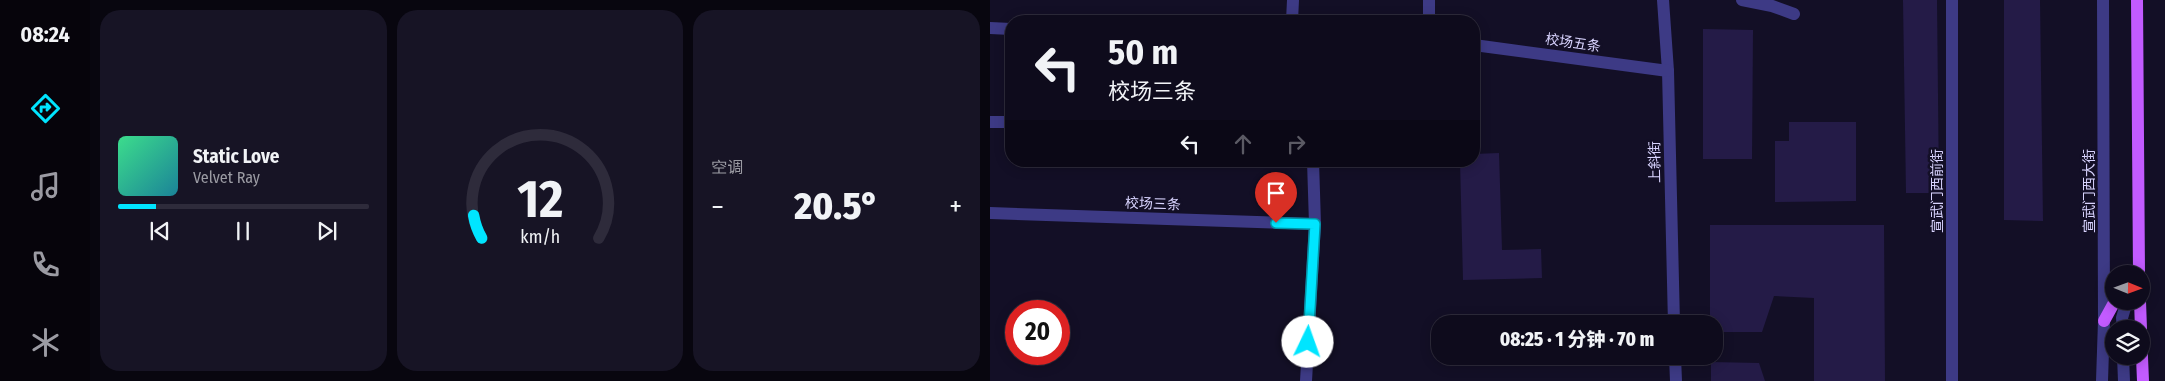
<!DOCTYPE html>
<html lang="zh">
<meta charset="utf-8">
<style>
:root{--surface:#0e0b1c;--page:#171425;--text:#f1f3f6;--muted:#9b9ba3;--line:#2e2b3b;--accent:#00e5ff}
body{margin:0;font-family:"Fira Sans Condensed","Noto Sans SC",sans-serif;background:var(--page);color:var(--text);height:100vh;display:flex;flex-direction:column;font-size:19px;white-space:nowrap}
*{box-sizing:border-box;margin:0}
p{font-size:16px;color:var(--muted)}
.icon{flex:none;width:28px;height:28px;fill:none;stroke:currentColor;stroke-width:2;stroke-linecap:round;stroke-linejoin:round}
.map{position:relative;flex:1;overflow:hidden}
.panel{display:flex;flex-direction:column;gap:10px;padding:10px;background:#08060f;width:900px}
.panel>*{flex:none}
.guide{position:absolute;left:15px;top:15px;width:475px;height:152px;border-radius:20px;box-shadow:0 2px 12px #0003,0 0 0 1px var(--line);background:#0e0b1c;color:var(--text);overflow:hidden}
.needle{width:32px;rotate:91deg}
.buttons{position:absolute;left:1115px;top:265px;display:grid;gap:10px}
.buttons a{display:grid;place-items:center;width:45px;height:45px;border-radius:50%;background:var(--surface);box-shadow:0 2px 12px #0003,0 0 0 1px var(--line);font-size:25px}
.speed{position:absolute;left:15px;top:300px;display:flex;gap:10px;font-size:25px;font-weight:700;text-align:center}
.speed>*{display:grid;place-content:center;width:65px;height:65px;border-radius:50%;background:var(--surface);box-shadow:0 2px 12px #0003,0 0 0 1px var(--line);line-height:1}
.speed .limit{border:8px solid #d22;background:#fff;color:#111}
.pin{position:absolute;display:grid;place-items:center;width:42px;height:42px;color:#fff;margin:-51px -21px;border-radius:50% 50% 50% 0;rotate:-45deg;box-shadow:0 0 5px #0007}
.pin .icon{rotate:45deg}
.me{position:absolute;width:55px;margin:-28px;rotate:3deg;stroke-linejoin:round;filter:drop-shadow(0 0 4px #0008)}
.turn{display:flex;align-items:center;gap:18px;height:105px;padding:0 20px;font-size:22px}
.turn .icon{width:65px;height:65px;stroke-width:2.5}
.turn b{display:block;font-size:35px;line-height:42px}
.lanes{display:flex;align-items:center;height:48px;padding:0 20px;background:#0003;justify-content:center;gap:25px;direction:ltr}
.lanes .off{opacity:.35}
.big{font-size:38px;font-weight:800;line-height:1.1}
.panel .tile{flex:1;display:flex;flex-direction:column;justify-content:center;gap:8px;min-width:0;padding:0 18px;border-radius:20px;background:var(--page)}
.panel .dial{align-items:center;gap:0}
.dial svg{height:130px;overflow:visible;fill:none;stroke:var(--line);stroke-width:7;stroke-linecap:round;text-anchor:middle}
.dial text{fill:var(--text);stroke:none}
.song{display:flex;align-items:center;gap:15px}
.cover{width:60px;height:60px;border-radius:8px;background:linear-gradient(135deg,hsl(150 70% 55%),hsl(190 70% 35%))}
.played{height:5px;border-radius:2px;background:linear-gradient(90deg,var(--accent) 15%,var(--line) 15%)}
.keys{display:flex;justify-content:space-around;direction:ltr}
.heat{display:flex;justify-content:space-between;align-items:center;font-size:28px;direction:ltr}
.panel .tiles{flex:1;display:grid;gap:10px;grid-template-columns:repeat(3,1fr)}
.trip{position:absolute;left:441px;top:315px;width:292px;height:50px;border-radius:20px;background:var(--surface);box-shadow:0 2px 12px #0003,0 0 0 1px var(--line);font-weight:800;line-height:50px;text-align:center}
main{display:flex;flex:1;min-height:0}
.tabs{display:flex;flex-direction:column;width:90px;justify-content:space-around;align-items:center;background:#06040b;color:var(--muted)}
.tabs .icon{width:35px;height:35px}
.tabs .current{color:var(--accent)}
.tabs b{font-size:22px;color:var(--text)}
.map>svg:first-child{display:block}
.building{fill:#241b47}
.lines{fill:none;stroke-linecap:round;stroke-linejoin:round}
.minor{stroke:#3d3a85;stroke-width:12}
.major{stroke:#c25bff;stroke-width:12}
.route-casing{stroke:#0095a6;stroke-width:12}
.route{stroke:#00e5ff;stroke-width:9}
.labels{text-anchor:middle;dominant-baseline:central;stroke-width:5;stroke-linejoin:round;paint-order:stroke}
.street-label{font-size:14px;fill:#d9d4ff;stroke:#130f26}
</style>
<main>
<nav class="tabs">
<b>08:24</b>
<svg class="icon current" aria-label="directions" viewBox="0 0 24 24"><path d="M12 3l9 9-9 9-9-9zM9 14v-3h6M13 9l2 2-2 2"/></svg>
<svg class="icon" aria-label="music" viewBox="0 0 24 24"><path d="M9 18V5l10-2v13"/><circle cx="6" cy="18" r="3"/><circle cx="16" cy="16" r="3"/></svg>
<svg class="icon" aria-label="phone" viewBox="0 0 24 24"><path d="M5 4h4l2 5-3 2q2 4 5 5l2-3 5 2v4C11 20 4 13 5 4z"/></svg>
<svg class="icon" aria-label="climate" viewBox="0 0 24 24"><path d="M12 3v18M4 7l16 10M4 17L20 7"/></svg>
</nav>
<section class="panel">
<div class="tiles">
<div class="tile">
<div class="song"><i class="cover"></i><div><b>Static Love</b><p>Velvet Ray</p></div></div>
<div class="played"></div>
<div class="keys"><svg class="icon" aria-label="previous" viewBox="0 0 24 24"><path d="M18 5L8 12l10 7zM5 5v14"/></svg><svg class="icon" aria-label="pause" viewBox="0 0 24 24"><path d="M8 5v14M16 5v14"/></svg><svg class="icon" aria-label="next" viewBox="0 0 24 24"><path d="M6 5l10 7-10 7zM19 5v14"/></svg></div>
</div>
<div class="tile dial"><svg viewBox="0 0 100 80">
<path d="M14 69A42 42 0 1 1 86 69"/>
<path d="M14 69A42 42 0 0 1 9 55" stroke="#00e5ff"/>
<text x="50" y="56" font-size="32" font-weight="700">12</text>
<text x="50" y="72" font-size="11">km/h</text>
</svg></div>
<div class="tile"><p>空调</p>
<div class="heat"><a>−</a><b class="big">20.5°</b><a>+</a></div>
</div>
</div>
</section>
<div class="map">
<svg width="1175" height="381" viewBox="0 0 1175 381">
<rect width="100%" height="100%" fill="#130f26"/>
<!-- building -->
<g class="building">
<polygon points="913,0 947,0 949,193 916,193"/>
<polygon points="1014,0 1050,0 1053,221 1014,220"/>
<polygon points="713,29 763,30 762,159 713,159"/>
<polygon points="799,122 866,122 866,201 785,202 785,141 799,141"/>
<polygon points="509,153 512,250 551,249 552,278 473,280 470,161 484,161 484,154"/>
<polygon points="720,225 894,225 895,381 824,381 824,298 784,296 772,332 725,332 725,324 720,324"/>
<polygon points="721,362 769,363 775,381 721,381"/>
</g>
<g class="lines">
<!-- minor -->
<g class="minor">
<polyline points="673,0 678,71 684,324"/>
<polyline points="752,0 782,6 804,14"/>
<polyline points="962,0 962,381"/>
<polyline points="302,21 303,0"/>
<polyline points="439,21 439,0"/>
<polyline points="0,28 21,29"/>
<polyline points="484,45 678,71"/>
<polyline points="0,122 21,122"/>
<polyline points="0,213 325,224"/>
<polyline points="1133,329 1132,318 1137,301"/>
<polyline points="685,356 686,381"/>
<polyline points="1133,356 1134,381"/>
<polyline points="316,381 325,224 323,161"/>
<polyline points="1112,381 1114,321 1113,0"/>
</g>
<!-- major -->
<g class="major">
<polyline points="1147,0 1149,274"/>
<polyline points="1150,301 1151,329"/>
<polyline points="1114,321 1125,301"/>
<polyline points="1151,333 1153,381"/>
</g>
</g>
<g class="lines">
<!-- route casing -->
<g class="route-casing">
<polyline id="route" points="286,223 325,224 318,342"/>
</g>
<!-- route -->
<use href="#route" class="route"/>
</g>
<g class="labels">
<!-- street labels -->
<g class="street-label">
<text transform="translate(583 43) rotate(8)">校场五条</text>
<text transform="translate(665 162) rotate(-91)">上斜街</text>
<text transform="translate(947 191) rotate(-90)">宣武门西前街</text>
<text transform="translate(1099 191) rotate(-90)">宣武门西大街</text>
<text transform="translate(163 204) rotate(2)">校场三条</text>
</g>
</g>
</svg>
<div class="buttons">
<a><svg class="needle" viewBox="-14 -14 28 28"><path d="M0-13l5 13h-10z" fill="#e53935"/><path d="M0 13l5-13h-10z" fill="#9b9ba3"/></svg></a>
<a><svg class="icon" aria-label="layers" viewBox="0 0 24 24"><path d="M12 4l9 5-9 5-9-5zM3 14l9 5 9-5"/></svg></a>
</div>
<div class="speed"><div class="limit">20</div></div>
<div class="pin" style="left:286px;top:223px;background:#d93025"><svg class="icon" aria-label="arrive" viewBox="0 0 24 24"><path d="M6 21V4h12l-3 4 3 4H6"/></svg></div>
<svg class="me" style="left:318px;top:342px" viewBox="-20 -20 40 40"><circle r="19" fill="#fff"/><path d="M0-13L10 11 0 6-10 11z" fill="#00e5ff"/></svg>
<div class="trip">08:25 · 1 分钟 · 70 m</div>
<div class="guide">
<div class="turn"><svg class="icon" aria-label="left" viewBox="0 0 24 24"><path d="M17 20v-9H6M10 6l-5 5 5 5"/></svg><div><b>50 m</b>校场三条</div></div>
<div class="lanes"><svg class="icon" aria-label="left" viewBox="0 0 24 24"><path d="M17 20v-9H6M10 6l-5 5 5 5"/></svg><svg class="icon off" aria-label="ahead" viewBox="0 0 24 24"><path d="M12 20V5M6 11l6-6 6 6"/></svg><svg class="icon off" aria-label="right" viewBox="0 0 24 24"><path d="M7 20v-9h11M14 6l5 5-5 5"/></svg></div>
</div>
</div>
</main>
